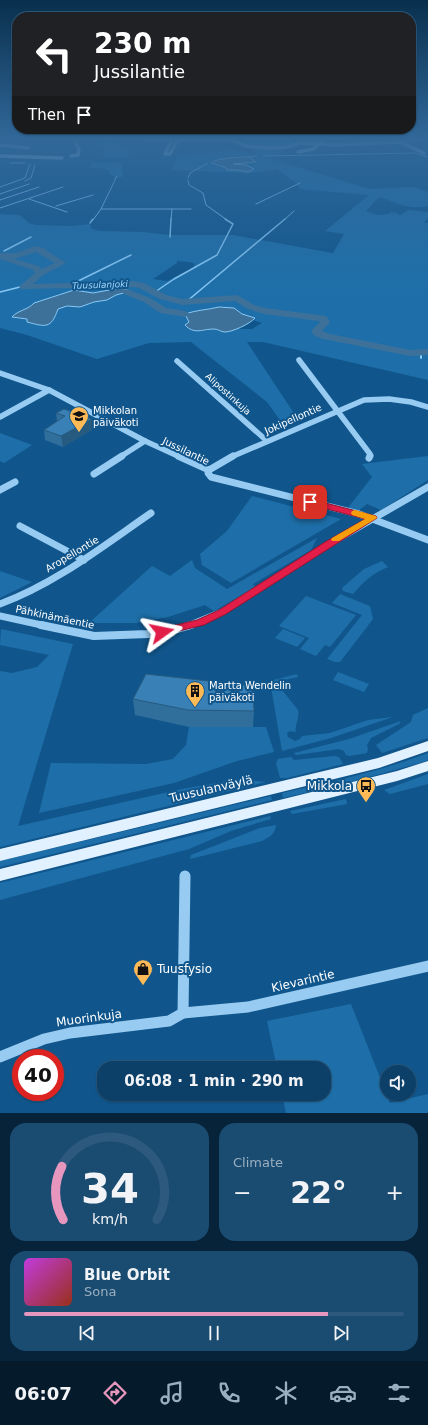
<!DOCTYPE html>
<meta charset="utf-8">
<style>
:root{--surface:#0c4069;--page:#1a4b71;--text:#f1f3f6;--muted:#9aafc0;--line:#2c597d;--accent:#e797bd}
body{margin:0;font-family:"DejaVu Sans",sans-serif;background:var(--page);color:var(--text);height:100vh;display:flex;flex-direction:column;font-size:15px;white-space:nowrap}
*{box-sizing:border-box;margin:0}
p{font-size:13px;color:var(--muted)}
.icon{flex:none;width:22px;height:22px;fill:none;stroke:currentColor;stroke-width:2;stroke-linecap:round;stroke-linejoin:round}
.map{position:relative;height:1113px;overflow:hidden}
.panel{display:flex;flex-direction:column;gap:10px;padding:10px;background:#07233a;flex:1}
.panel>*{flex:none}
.banner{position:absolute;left:12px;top:12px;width:404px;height:122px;border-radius:16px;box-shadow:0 1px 3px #0004,0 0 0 1px var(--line);background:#202124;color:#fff;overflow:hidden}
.buttons{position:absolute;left:380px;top:1065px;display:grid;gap:8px}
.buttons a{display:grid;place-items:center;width:36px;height:36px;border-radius:50%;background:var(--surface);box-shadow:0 1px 3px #0004,0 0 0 1px var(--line);font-size:20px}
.speed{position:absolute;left:12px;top:1049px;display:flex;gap:8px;font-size:20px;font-weight:700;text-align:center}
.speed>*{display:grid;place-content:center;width:52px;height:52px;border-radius:50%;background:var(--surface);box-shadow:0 1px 3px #0004,0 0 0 1px var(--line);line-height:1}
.speed .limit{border:6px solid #d22;background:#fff;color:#111}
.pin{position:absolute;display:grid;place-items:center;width:34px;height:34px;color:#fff;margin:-17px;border-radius:8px;box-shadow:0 2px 6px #0006}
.me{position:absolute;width:44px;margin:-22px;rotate:78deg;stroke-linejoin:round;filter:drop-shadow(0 0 3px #0008)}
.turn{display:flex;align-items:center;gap:14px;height:84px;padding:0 16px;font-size:18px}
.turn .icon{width:52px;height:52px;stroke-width:2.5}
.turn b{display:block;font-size:28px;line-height:34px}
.then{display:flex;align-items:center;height:38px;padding:0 16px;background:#0003;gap:8px;font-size:15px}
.big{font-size:30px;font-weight:600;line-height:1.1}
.panel .tile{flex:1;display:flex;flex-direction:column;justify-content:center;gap:6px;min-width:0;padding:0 14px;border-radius:16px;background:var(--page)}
.panel .dial{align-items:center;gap:0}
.dial svg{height:104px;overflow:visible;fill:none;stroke:var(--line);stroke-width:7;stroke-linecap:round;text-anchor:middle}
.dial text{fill:var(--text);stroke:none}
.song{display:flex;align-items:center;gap:12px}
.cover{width:48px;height:48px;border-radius:6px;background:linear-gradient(135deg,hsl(290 70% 55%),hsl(10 70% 35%))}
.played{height:4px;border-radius:2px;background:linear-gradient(90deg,var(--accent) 80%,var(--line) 80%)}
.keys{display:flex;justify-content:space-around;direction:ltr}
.heat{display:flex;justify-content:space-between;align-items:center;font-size:22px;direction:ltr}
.panel .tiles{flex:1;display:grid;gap:10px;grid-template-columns:1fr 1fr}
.tile:last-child{grid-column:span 2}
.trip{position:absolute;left:97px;top:1061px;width:234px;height:40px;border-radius:16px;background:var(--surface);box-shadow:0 1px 3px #0004,0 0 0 1px var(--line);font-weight:600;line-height:40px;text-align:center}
.tab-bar{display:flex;height:64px;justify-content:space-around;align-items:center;background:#051a2a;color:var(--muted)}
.tab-bar .icon{width:28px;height:28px}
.tab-bar .on{color:var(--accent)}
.tab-bar b{font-size:18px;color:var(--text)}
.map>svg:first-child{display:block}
.green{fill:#1e6fa9;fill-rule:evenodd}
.water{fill:#3d7199;stroke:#88c9f6}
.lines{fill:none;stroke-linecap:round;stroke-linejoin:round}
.stream-far2{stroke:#88c9f6;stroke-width:1}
.stream-far1{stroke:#88c9f6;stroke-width:1.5}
.stream{stroke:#88c9f6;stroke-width:2}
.river{fill:#3d7199;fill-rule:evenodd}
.minor-far4{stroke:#97cbf2;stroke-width:3.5}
.minor-far3{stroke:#97cbf2;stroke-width:5.5}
.minor-far2{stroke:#97cbf2;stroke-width:7}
.minor-far1{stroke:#97cbf2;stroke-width:8}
.minor{stroke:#97cbf2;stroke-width:11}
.major{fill:#e2f1ff;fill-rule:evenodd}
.wall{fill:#306e9c}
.shaded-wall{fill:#275a7f}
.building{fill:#3880b5;stroke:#275a7f}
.route{fill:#e11d48;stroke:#92132f}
.slow{fill:#f59e0b}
.labels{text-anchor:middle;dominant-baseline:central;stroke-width:4;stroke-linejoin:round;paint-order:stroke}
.far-water-label{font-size:9px;font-style:italic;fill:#a2d5f9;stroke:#10568c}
.far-street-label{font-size:9px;fill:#fff;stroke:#10568c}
.poi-label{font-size:10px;fill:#fff;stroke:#10568c;text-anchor:start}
.street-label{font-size:10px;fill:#fff;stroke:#10568c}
.near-poi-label{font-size:12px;fill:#fff;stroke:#10568c;text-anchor:end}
.near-street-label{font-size:12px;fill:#fff;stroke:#10568c}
</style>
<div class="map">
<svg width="428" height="1113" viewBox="0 0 428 1113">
<rect width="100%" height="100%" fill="#10568c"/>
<!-- green -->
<g class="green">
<path d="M97 137H114L119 140 110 141 129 150V158L96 157H103C105 149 103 143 97 137Z"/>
<path d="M234 137H300L302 140 300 143 280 148 287 154 262 156 369 189 414 187 428 192V206C407 210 398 203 379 197L366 211 377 215 389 214 391 212 398 213 397 214 400 215 409 210 428 212V218L424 223H428V380L263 342H247L299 421 285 427 267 402 191 342 149 343 97 359 27 335 0 328V214L20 215 29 223 36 225 71 226 90 224 92 229 99 231 144 232 170 235H233L333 253 344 234 325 231 369 195 300 189 297 184 277 169 251 173 172 170 177 156 215 153 228 149 251 153 257 148 234 142ZM248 157 255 161V163L232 164 237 165 244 172 239 170H225L224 167 212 165 211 162 228 158ZM177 261 190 262 195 264 192 269 167 281 153 279 177 263ZM120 288 127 292 116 295 107 300 94 302 80 307 63 306 27 319 16 318 21 310 31 307 34 303 43 301 59 294 93 293ZM219 307 234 308 242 314 254 318 253 320 262 323 252 329H242L237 328 218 331C214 328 210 329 206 331L185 325 189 322 187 319V315C197 309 208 310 219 307Z"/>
<polygon points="92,162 122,163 122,170 124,176 114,179 114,176 110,174 108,170 102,168 90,168"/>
<polygon points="0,433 32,445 4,463 0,461"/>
<polygon points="428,456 428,480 381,510 367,504 358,511 347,509 372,477 362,464"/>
<polygon points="252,496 341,519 231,583 202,565 200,554 227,531"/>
<polygon points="317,538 311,550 253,584 255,587 214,611 205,605 168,617 136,623 89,623 152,566 170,576 192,560 195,568 227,589"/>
<path d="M382 561 388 567C373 573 363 582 353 594L343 591 342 588 364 569Z"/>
<polygon points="0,571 32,582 0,598"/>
<polygon points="340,594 370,606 373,619 340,662 335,662 327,659 362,615 332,603"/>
<polygon points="306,596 356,615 330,647 325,645 316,656 300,649 309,638 279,626"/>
<polygon points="1,629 73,644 18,826 182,789 239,779 266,782 0,847 0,671 12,673 37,667 49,655 0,645"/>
<polygon points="283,629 305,638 297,647 275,638"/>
<polygon points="338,672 369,684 364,692 333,680"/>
<path d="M297 674 298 677 284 680 278 685 298 710C300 718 294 726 296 732L290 731 287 733 288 737 295 741 300 739 302 736 330 733 368 720 393 717 331 738 282 751 270 681Z"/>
<polygon points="428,708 428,738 382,753 376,745 411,722 413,715"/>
<polygon points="401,721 399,724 371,738 367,745 368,749 367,753 350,756 346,755 344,751 339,749 296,755 294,753 349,739"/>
<polygon points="189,727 266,727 274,752 237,761 174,783 39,813 51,763 146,764 173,759 186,745"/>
<path d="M428 753V760L420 763 351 782 283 798 282 793C332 782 381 771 428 753Z"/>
<polygon points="334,756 339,757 343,764 287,778 280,778 276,763 278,759 291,757 294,760"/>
<polygon points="428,774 428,784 390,794 384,790"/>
<polygon points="271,796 272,800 0,867 0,861"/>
<polygon points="346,799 347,804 292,814 290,811"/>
<polygon points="270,816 271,819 231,831 189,849 0,900 0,883"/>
<path d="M276 825C275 834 270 837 262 841L190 859 191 855 260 828Z"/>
<polygon points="351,1004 390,1103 428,1094 428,1113 286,1113 282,1094 324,1094 324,1068 277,1068 267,1021"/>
</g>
<!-- water -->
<g class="water">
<path d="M249 157 256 162 233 164 246 165 254 169 248 172 237 170H227L224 167 211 163C216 158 241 157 249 157Z"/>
<path d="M120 288 126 289 128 290 127 292 116 295 107 300 94 302 80 307 67 306 58 309C51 329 46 327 27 322V319L12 317C18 310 28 310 34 303L74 290 93 293Z"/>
<path d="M219 307 234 308 242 314 255 318C250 324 232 332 225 332 221 332 218 329 214 329 203 329 194 335 185 325L189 322 185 314C196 310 207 310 219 307Z"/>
</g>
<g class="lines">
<!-- stream-far2 -->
<g class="stream-far2">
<polyline points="264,156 415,153 428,157"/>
<polyline points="249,157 257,156"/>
<polyline points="10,163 25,163"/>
<polyline points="117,176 101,209 191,209"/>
<polyline points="188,178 190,173 208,163"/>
<polyline points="188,180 189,185 203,193 206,205 227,220"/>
<polyline points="25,181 31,178 35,165"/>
<polyline points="0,187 25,178 30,164"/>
<polyline points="0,194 29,184"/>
<polyline points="29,199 67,212"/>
<polyline points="0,200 39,187"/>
<polyline points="256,204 300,183"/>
<polyline points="56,206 93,195"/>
<polyline points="0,208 63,187"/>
<polyline points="93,220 101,209"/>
<polyline points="171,220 172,209"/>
<polyline points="284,220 294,211"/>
</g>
<!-- stream-far1 -->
<g class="stream-far1">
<polyline points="90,223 93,219"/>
<polyline points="170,237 171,219"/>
<polyline points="4,251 31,237"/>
<polyline points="66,287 131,255"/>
<polyline points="0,292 24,286"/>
<polyline points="155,292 174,279 217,255 233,224 225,219"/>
<polyline points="186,302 285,219"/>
</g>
<!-- stream -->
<polyline class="stream" points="421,353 421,358"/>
<!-- river -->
<g class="river">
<path d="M35 246 43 248 66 263 43 275 33 284 133 281 144 283 166 295 182 299 237 295 254 305 265 308 326 316 330 322 322 331 330 334 410 350 428 349V355L410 356 323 339 315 336 311 331 320 322 319 321 264 314 248 309 235 301 182 305 160 299 139 288 133 287 21 289 19 287 21 285 35 273 33 270 0 259V253H16ZM36 252 55 263 41 269 39 266 14 259Z"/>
<polygon points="127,289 150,298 166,308 185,311 190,314 185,317 160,313 144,302 124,294 122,292"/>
</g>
<!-- minor-far4 -->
<g class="minor-far4">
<polyline points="138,137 145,140 232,140"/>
<polyline points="173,137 165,154 170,154 178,140"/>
<polyline points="234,137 232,140 245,146 269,148 287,147 300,143 336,145 400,142 424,153"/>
<polyline points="321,137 339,137"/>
<polyline points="387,137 400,142 428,137"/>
<polyline points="0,145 28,148"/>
<polyline points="298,152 313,149 322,142 321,137"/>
<polyline points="0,156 62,158"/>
<polyline points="71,156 78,155 79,149 73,137"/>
</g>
<!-- minor-far3 -->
<g class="minor-far3">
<polyline points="299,360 370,454 369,457"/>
<polyline points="177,361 267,441"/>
<polyline points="0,373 49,390 145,441 180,457"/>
<polyline points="0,417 49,390"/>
<polyline points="120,457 145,441"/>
<polyline points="231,457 364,400 389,399 411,402 428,407"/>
</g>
<!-- minor-far2 -->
<g class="minor-far2">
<polyline points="178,456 209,470 208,473 211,477 359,514 428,540"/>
<polyline points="369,458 370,456"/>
<polyline points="209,470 233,456"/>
<polyline points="94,474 122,456"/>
<polyline points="0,490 15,482"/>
<polyline points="20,526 84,560"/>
<path d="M0 604C55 584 103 546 151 513"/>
<polyline points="0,616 46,626"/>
<polyline points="188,626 222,612 329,544 428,487"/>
</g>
<!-- minor-far1 -->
<polyline class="minor-far1" points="41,625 94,636 148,634 177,629 191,625"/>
<!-- minor -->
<g class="minor">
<polyline points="183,1013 185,876"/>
<polyline points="0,1057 44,1039 70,1033 169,1021 183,1013 248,1007 428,966"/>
</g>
<!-- major -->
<g class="major">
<polygon points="428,741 428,751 379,768 0,861 0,849 378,758"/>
<polygon points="428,761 428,771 397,781 0,881 0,869 397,771"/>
</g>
</g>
<!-- wall -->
<g class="wall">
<polygon points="56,413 92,419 93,429 63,447 45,440 44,430 57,421"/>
<polygon points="133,699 254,711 253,727 189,727 135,715"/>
</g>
<!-- shaded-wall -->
<polygon class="shaded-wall" points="92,419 93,429 63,447 61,436"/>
<!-- building -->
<g class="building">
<polygon points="64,409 92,419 61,436 44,430 65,416 56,413"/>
<polygon points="146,674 253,686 254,711 188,710 133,699"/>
</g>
<!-- sky -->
<linearGradient id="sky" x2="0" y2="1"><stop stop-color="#092f4d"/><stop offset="0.47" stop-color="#316899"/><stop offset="1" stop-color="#316899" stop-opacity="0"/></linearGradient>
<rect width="428" height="293" fill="url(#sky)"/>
<!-- route -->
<polygon class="route" points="310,499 376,516 377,518 226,614 204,625 162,635 159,634 157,632 159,629 197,620 219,610 325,542 365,519 308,504 306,502 308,500"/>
<!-- slow -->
<polygon class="slow" points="355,510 376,516 377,518 339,541 332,541 331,539 332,538 365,519 352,515 351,513 352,511"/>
<!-- icons -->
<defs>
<g id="school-pin" transform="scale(1)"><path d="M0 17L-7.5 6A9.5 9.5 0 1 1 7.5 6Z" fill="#ffba58" stroke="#10568c"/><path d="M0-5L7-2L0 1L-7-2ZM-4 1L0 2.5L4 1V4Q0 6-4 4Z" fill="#111"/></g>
<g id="building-pin" transform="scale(1)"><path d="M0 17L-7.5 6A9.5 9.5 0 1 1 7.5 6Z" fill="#ffba58" stroke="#10568c"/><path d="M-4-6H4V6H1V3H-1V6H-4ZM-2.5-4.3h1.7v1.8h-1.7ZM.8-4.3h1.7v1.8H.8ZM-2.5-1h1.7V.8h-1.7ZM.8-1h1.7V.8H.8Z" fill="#111"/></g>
<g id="bus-pin" transform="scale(1)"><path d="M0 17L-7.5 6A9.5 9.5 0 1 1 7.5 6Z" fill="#ffba58" stroke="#10568c"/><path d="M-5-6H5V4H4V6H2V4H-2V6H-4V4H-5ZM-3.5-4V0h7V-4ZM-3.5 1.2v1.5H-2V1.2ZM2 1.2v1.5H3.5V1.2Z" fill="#111"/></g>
<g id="shop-pin" transform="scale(1)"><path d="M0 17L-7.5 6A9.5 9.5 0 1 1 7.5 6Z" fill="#ffba58" stroke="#10568c"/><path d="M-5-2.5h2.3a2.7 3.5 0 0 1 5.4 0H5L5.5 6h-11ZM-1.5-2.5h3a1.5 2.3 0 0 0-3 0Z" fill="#111"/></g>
</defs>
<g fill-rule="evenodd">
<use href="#school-pin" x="79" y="416"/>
<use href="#building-pin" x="195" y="691"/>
<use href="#bus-pin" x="366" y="786"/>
<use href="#shop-pin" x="143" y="969"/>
</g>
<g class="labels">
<!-- far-water labels -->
<g class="far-water-label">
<text transform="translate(100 285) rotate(-2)">Tuusulanjoki</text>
</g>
<!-- far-street labels -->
<g class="far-street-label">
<text transform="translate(228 394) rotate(42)">Alipostinkuja</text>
</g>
<!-- poi labels -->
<g class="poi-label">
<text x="93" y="410">Mikkolan<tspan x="93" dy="12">päiväkoti</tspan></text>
<text x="209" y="685">Martta Wendelin<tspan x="209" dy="12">päiväkoti</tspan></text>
</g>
<!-- street labels -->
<g class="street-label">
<text transform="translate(293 419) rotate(-24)">Jokipellontie</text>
<text transform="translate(186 451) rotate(26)">Jussilantie</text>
<text transform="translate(72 554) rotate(-31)">Aropellontie</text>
<text transform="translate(55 617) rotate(12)">Pähkinämäentie</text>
</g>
<!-- near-poi labels -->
<g class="near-poi-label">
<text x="352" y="786">Mikkola</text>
<text x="157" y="969" text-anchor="start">Tuusfysio</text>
</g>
<!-- near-street labels -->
<g class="near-street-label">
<text transform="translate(211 789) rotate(-13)">Tuusulanväylä</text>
<text transform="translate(303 981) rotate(-13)">Kievarintie</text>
<text transform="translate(89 1018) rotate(-8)">Muorinkuja</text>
</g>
</g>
</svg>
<div class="buttons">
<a><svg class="icon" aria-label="sound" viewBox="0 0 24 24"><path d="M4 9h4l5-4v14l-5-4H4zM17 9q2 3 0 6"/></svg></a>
</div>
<div class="speed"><div class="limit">40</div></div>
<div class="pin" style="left:310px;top:502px;background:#d93025"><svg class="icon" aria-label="arrive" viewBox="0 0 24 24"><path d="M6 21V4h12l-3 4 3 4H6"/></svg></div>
<svg class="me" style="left:162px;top:632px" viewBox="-20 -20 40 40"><path d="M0-17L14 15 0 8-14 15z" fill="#e11d48" stroke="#fff" stroke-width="4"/></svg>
<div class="trip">06:08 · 1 min · 290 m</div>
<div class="banner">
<div class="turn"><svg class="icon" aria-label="left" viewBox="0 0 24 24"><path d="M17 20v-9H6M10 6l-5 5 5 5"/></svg><div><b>230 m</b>Jussilantie</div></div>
<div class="then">Then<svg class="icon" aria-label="arrive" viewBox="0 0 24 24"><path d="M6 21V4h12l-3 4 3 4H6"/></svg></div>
</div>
</div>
<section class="panel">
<div class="tiles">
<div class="tile dial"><svg viewBox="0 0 100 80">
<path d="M14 69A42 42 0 1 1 86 69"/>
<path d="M14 69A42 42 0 0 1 13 28" stroke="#e797bd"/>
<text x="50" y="56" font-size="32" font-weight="700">34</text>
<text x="50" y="72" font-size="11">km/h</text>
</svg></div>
<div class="tile"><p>Climate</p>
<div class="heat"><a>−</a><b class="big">22°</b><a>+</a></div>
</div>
<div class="tile">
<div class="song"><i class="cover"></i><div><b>Blue Orbit</b><p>Sona</p></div></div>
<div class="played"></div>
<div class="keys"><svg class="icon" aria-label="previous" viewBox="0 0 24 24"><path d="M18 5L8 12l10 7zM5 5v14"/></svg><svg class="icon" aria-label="pause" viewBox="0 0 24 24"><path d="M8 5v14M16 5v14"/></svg><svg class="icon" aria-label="next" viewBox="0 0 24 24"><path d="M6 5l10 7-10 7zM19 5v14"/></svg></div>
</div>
</div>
</section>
<nav class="tab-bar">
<b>06:07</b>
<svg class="icon on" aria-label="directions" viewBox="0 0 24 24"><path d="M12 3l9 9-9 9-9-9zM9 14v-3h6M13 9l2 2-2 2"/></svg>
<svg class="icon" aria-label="music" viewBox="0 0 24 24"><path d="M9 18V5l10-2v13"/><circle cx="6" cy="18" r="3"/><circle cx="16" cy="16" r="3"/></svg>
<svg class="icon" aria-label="phone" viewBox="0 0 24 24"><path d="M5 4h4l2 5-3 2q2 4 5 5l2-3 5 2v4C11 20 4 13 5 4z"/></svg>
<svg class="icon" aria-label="climate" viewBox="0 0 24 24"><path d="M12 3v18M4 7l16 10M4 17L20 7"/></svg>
<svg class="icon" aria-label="car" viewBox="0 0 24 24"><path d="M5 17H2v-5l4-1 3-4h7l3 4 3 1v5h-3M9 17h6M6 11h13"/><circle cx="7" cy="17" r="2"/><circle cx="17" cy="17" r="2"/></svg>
<svg class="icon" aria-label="filters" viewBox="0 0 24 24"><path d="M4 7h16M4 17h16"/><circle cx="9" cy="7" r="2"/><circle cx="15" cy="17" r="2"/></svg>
</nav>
